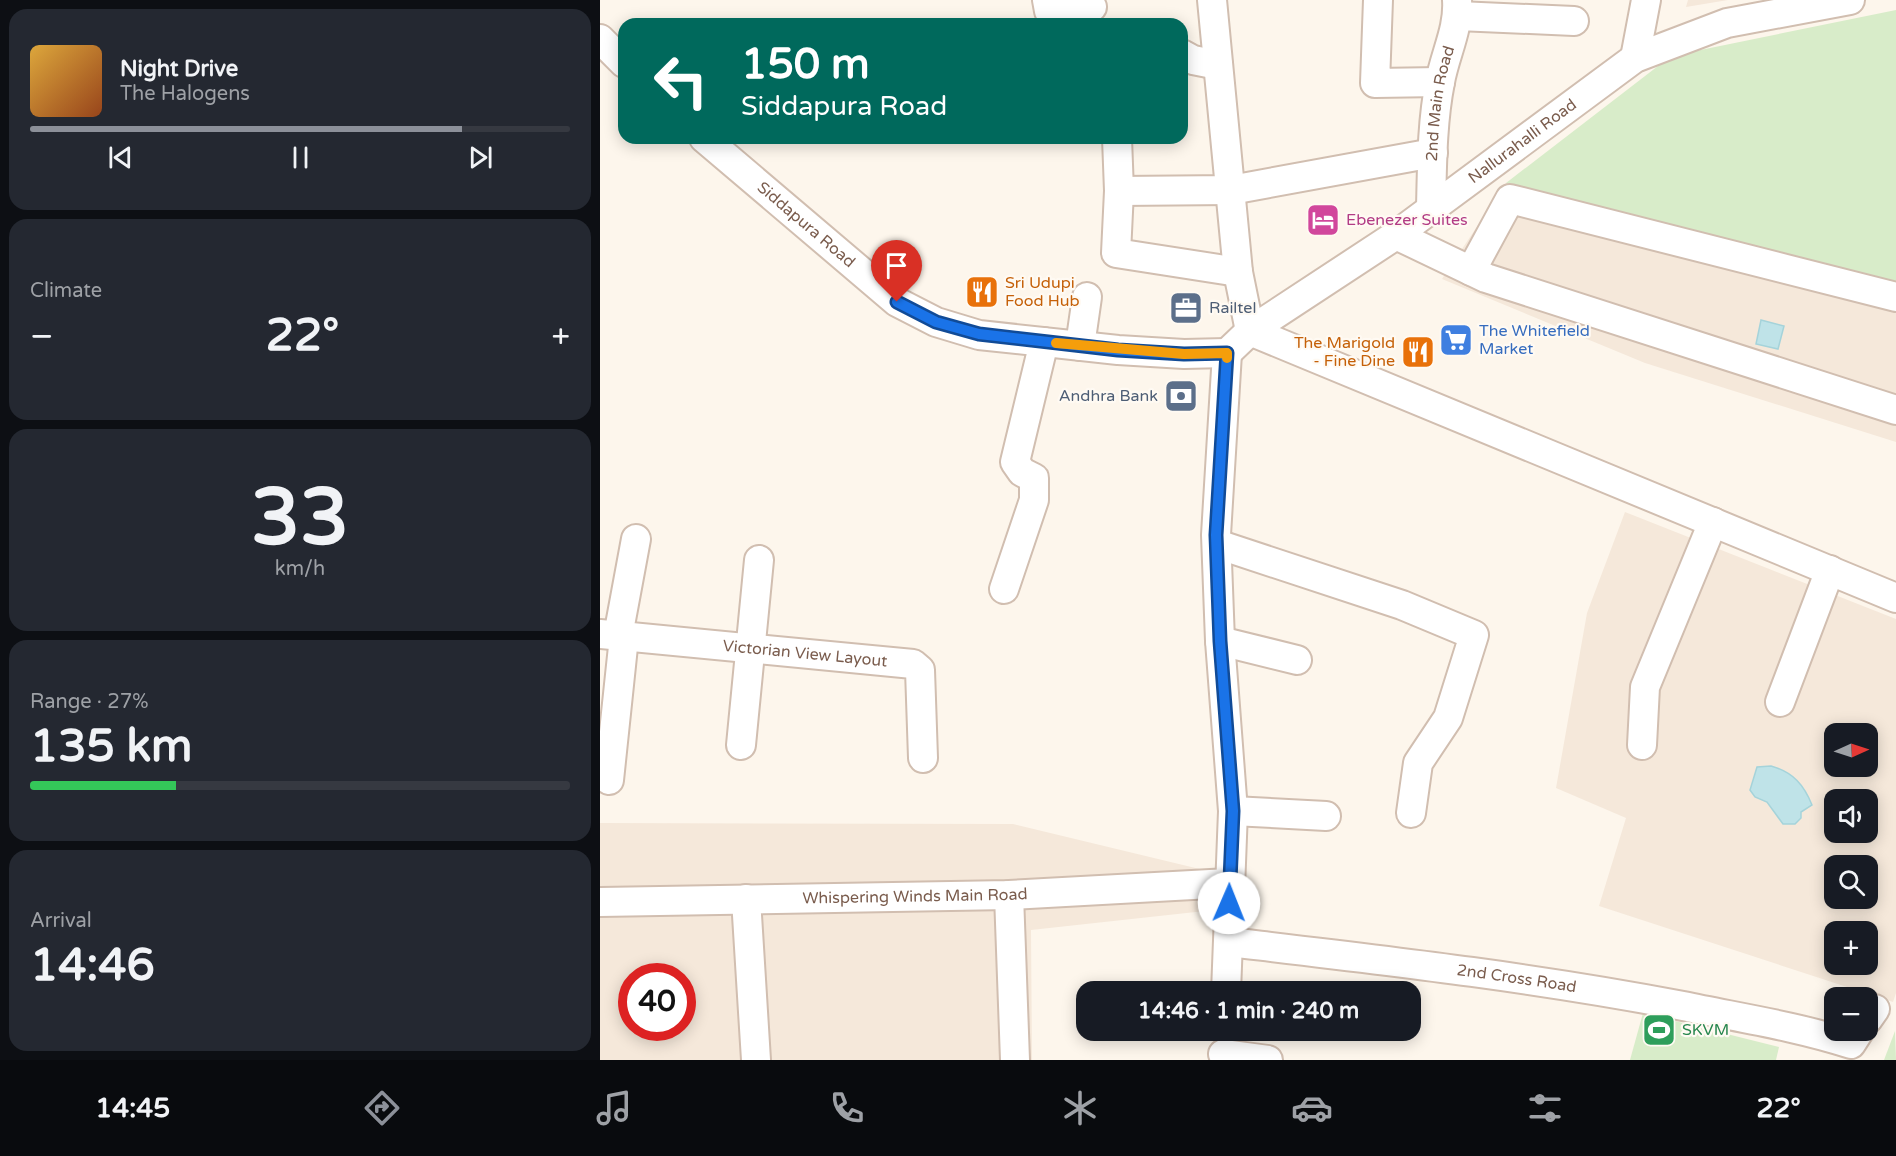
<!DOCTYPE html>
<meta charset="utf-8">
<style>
:root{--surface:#171b24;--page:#242831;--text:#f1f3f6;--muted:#9ea1a6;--line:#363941;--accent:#8c9099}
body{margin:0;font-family:"Varela Round",sans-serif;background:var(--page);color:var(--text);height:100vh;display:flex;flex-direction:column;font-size:22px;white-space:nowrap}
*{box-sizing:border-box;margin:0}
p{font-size:20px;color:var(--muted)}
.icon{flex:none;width:33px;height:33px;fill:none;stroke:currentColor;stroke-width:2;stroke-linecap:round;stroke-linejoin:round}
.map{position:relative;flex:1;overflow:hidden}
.drawer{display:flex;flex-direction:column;gap:9px;padding:9px;background:#0d0f14;width:600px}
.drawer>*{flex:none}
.hud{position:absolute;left:18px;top:18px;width:570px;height:126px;border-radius:18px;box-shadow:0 3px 15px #0003;background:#00695c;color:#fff;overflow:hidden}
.needle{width:39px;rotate:87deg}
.buttons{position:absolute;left:1224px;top:723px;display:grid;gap:12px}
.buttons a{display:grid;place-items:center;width:54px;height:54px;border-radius:12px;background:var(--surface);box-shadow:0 3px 15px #0003;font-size:30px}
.speed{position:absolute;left:18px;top:963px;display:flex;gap:12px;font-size:30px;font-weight:700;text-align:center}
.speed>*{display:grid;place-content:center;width:78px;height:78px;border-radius:50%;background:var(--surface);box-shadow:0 3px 15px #0003;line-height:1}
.speed .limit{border:9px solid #d22;background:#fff;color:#111}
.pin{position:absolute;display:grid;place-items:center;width:51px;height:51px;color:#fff;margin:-62px -26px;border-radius:50% 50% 50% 0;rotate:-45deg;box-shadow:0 0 6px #0007}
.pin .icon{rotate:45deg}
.me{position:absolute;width:66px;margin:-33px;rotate:1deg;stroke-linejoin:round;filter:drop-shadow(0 0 4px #0008)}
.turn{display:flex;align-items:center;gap:21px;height:126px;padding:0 24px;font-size:27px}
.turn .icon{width:78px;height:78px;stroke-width:2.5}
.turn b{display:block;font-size:42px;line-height:51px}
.big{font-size:45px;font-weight:700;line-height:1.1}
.drawer .tile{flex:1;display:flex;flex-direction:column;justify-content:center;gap:9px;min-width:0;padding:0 21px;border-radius:18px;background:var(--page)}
.drawer .dial{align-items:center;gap:0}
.dial b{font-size:78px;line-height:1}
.song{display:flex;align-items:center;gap:18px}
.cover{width:72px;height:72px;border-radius:9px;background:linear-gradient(135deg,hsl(40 70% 55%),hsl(20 70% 35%))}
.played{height:6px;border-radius:3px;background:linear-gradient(90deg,var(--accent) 80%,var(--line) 80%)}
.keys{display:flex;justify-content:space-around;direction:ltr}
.heat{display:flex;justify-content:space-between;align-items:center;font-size:33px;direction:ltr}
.charge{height:9px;border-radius:4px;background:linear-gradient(90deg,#34c759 27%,var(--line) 0)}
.trip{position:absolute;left:476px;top:981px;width:345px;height:60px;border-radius:18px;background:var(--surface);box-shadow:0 3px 15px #0003;font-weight:700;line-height:60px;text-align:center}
.tabs{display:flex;height:96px;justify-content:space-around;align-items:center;background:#090b0e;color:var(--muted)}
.tabs .icon{width:42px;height:42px}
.tabs .active{color:var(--accent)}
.tabs b{font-size:27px;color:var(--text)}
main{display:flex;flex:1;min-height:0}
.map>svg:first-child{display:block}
.residential{fill:#f5e8da;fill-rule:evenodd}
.green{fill:#d8ecc9}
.water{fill:#bfe3e8;stroke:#a5d3da;stroke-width:1.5}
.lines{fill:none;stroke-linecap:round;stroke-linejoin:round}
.minor-casing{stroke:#d1beb0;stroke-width:32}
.minor{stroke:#fff;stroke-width:28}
.route-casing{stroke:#114b97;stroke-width:15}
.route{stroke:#1a73e8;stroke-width:10}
.slow{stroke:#f59e0b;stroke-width:10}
.labels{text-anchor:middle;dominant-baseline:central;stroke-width:4.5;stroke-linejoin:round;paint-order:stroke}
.street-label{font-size:16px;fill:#7a5c4d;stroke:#fffaf3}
.hotel-label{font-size:16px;fill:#b23c85;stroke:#fffaf3;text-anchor:start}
.food-label{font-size:16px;fill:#c56008;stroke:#fffaf3;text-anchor:start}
.service-label{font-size:16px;fill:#4e5e75;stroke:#fffaf3;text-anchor:start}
.shop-label{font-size:16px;fill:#366cbe;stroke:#fffaf3;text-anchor:start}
.leisure-label{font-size:16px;fill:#27864d;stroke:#fffaf3;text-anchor:start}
</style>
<main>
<section class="drawer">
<div class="tile">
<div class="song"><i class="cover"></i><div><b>Night Drive</b><p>The Halogens</p></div></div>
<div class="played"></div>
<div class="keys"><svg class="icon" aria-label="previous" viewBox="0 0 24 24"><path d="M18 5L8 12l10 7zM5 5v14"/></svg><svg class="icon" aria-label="pause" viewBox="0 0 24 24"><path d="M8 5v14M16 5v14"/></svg><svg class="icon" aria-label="next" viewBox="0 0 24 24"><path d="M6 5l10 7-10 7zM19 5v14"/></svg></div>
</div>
<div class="tile"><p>Climate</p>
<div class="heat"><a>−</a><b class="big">22°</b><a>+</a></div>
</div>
<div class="tile dial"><b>33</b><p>km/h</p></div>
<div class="tile"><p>Range · 27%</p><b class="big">135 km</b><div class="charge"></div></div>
<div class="tile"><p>Arrival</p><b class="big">14:46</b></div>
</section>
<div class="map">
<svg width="1296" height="1060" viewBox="0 0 1296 1060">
<rect width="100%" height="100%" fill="#fdf6ec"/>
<!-- residential -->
<g class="residential">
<polygon points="1088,0 1128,0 1086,7"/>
<polygon points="906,183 1296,289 1296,442 1045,363 842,279"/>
<path d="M1025 512 1296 619V993L1293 1002 999 906 1026 818 956 788 987 613ZM1234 734H1268V766H1234ZM1234 800H1268V832H1234ZM1234 866H1268V898H1234ZM1234 932H1268V964H1234Z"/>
<path d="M0 823 413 824 612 872 614 910 431 930 432 1060H0ZM32 976H82V1028H32Z"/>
</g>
<!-- green -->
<g class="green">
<polygon points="1296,10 1296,283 906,183 1071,56"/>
<polygon points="1043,1013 1179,1047 1176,1060 1030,1060"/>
<polygon points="1295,1031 1296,1060 1284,1060"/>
</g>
<!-- water -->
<g class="water">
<polygon points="1161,320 1184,326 1178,349 1156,344"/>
<path d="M1171 766C1193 772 1204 785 1212 805L1201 812V818L1195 824H1183L1167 802 1155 797 1150 790 1157 767Z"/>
</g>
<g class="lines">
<!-- minor casing -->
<g class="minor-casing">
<g id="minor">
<polyline points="447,0 449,11 492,7"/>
<polyline points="612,0 638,272 650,331 1296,598"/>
<polyline points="778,0 775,83 840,82"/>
<polyline points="858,16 974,21"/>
<polyline points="0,39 24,63"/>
<polyline points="582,54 593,60 618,65"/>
<polyline points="1035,58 1046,0"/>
<path id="s1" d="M104 138 297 302 336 322 379 335 518 350 584 354 627 353"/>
<polyline points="517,138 519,191 516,253 638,272"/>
<polyline points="519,191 631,190 833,153"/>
<path id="s2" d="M831 208C832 166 832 122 840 82 845 54 859 29 857 0"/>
<polyline points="796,235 886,278 1296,410"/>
<polyline points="871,271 910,199 1296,297"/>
<polyline points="480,346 487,297"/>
<path id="s3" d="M627 353 650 331 796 235 1035 58 1127 23 1250 0"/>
<polyline points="617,544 802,605 874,635 848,718 818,763 811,813"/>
<polyline points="404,589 434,500 434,478 422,472 415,462 444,342"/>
<path id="s4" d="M0 634 313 664 320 670 323 758"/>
<polyline points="18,636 36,539"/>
<polyline points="620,641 697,660"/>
<polyline points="1180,702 1230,570"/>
<polyline points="141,745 159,560"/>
<polyline points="1042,745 1045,687 1113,522"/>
<polyline points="9,780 24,637"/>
<polyline points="633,811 726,816"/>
<polyline points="409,895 415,1060"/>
<polyline points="146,899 156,1060"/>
<path id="s5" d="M0 902 409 895 629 883"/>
<path id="s6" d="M629 942C781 960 932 977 1083 1006 1140 1018 1195 1026 1251 1044L1260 1030"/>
<polyline points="626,992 633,811 620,641 616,535 627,353"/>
<polyline points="1268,1019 1275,1009"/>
<polyline points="623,1054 668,1060"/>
</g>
</g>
<!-- minor -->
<use href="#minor" class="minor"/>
</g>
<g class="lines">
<!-- route casing -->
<g class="route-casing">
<polyline id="route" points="297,302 336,322 379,334 518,350 584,354 627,353 616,535 620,641 633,811 629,903"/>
</g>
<!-- route -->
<use href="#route" class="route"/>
<!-- slow -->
<polyline class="slow" points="456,343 584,354 627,353 627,358"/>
</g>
<!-- icons -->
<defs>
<g id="hotel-square" transform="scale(1.725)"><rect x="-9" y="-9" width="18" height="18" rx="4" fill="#d1479c" stroke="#fffaf3"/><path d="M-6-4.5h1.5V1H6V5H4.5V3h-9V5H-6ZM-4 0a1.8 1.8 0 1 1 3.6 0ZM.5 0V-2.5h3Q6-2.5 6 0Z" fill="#fff"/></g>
<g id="restaurant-square" transform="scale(1.725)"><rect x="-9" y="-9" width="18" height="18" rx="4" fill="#e8710a" stroke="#fffaf3"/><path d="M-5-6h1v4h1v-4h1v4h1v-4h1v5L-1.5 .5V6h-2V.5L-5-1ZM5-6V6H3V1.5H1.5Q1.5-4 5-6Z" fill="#fff"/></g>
<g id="office-square" transform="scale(1.725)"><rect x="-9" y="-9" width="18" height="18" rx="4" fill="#5c6f8a" stroke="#fffaf3"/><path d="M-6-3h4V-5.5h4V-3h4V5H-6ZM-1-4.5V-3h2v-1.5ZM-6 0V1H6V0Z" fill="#fff"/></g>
<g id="supermarket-square" transform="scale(1.725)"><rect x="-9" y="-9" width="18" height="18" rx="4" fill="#3f7fe0" stroke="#fffaf3"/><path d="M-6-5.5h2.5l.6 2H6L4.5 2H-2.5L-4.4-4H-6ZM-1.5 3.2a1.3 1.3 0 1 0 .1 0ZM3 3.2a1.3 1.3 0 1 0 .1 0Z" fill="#fff"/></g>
<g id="bank-square" transform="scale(1.725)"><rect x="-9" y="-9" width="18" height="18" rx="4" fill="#5c6f8a" stroke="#fffaf3"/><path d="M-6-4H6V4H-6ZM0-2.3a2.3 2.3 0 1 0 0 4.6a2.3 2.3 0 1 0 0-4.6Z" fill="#fff"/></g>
<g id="stadium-square" transform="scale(1.725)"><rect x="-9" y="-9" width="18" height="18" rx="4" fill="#2e9e5b" stroke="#fffaf3"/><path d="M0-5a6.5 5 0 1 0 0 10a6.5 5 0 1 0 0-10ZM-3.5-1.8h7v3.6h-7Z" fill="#fff"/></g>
</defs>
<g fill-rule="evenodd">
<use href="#hotel-square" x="723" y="220"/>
<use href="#restaurant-square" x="382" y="292"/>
<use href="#office-square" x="586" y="308"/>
<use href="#supermarket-square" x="856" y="340"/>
<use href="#restaurant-square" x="818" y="352"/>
<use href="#bank-square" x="581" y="396"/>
<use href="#stadium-square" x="1059" y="1030"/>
</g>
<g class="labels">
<!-- street labels -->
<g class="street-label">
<text stroke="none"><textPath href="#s2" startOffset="105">2nd Main Road</textPath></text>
<text stroke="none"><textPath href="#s3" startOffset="364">Nallurahalli Road</textPath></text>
<text stroke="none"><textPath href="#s1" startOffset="134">Siddapura Road</textPath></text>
<text stroke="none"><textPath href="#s4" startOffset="206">Victorian View Layout</textPath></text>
<text stroke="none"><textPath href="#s5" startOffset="315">Whispering Winds Main Road</textPath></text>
<text stroke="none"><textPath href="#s6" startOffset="290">2nd Cross Road</textPath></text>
</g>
<!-- hotel labels -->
<g class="hotel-label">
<text x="746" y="220">Ebenezer Suites</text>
</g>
<!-- food labels -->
<g class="food-label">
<text x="405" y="283">Sri Udupi<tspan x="405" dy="18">Food Hub</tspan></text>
<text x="795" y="343" text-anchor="end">The Marigold<tspan x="795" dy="18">- Fine Dine</tspan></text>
</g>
<!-- service labels -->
<g class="service-label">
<text x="609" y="308">Railtel</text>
<text x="558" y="396" text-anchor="end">Andhra Bank</text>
</g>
<!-- shop labels -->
<g class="shop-label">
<text x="879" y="331">The Whitefield<tspan x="879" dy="18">Market</tspan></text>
</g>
<!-- leisure labels -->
<g class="leisure-label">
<text x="1082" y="1030">SKVM</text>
</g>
</g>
</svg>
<div class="buttons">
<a><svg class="needle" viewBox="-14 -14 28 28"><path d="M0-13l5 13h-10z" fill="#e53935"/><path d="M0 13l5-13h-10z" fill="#9ea1a6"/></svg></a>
<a><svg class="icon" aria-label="sound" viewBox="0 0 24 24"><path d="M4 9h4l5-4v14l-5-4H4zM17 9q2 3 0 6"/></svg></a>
<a><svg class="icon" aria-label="search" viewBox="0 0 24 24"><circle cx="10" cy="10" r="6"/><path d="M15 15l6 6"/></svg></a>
<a>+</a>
<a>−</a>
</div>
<div class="speed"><div class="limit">40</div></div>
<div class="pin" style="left:297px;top:302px;background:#d93025"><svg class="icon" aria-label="arrive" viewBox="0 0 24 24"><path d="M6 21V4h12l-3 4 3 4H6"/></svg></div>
<svg class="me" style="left:629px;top:903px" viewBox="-20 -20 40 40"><circle r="19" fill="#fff"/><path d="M0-13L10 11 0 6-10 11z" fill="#1a73e8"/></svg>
<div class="trip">14:46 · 1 min · 240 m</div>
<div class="hud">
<div class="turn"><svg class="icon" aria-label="left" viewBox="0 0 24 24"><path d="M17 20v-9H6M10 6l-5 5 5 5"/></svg><div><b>150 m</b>Siddapura Road</div></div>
</div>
</div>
</main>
<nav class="tabs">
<b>14:45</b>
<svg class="icon active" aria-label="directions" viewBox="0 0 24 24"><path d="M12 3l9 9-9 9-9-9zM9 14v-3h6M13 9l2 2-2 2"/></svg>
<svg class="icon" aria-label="music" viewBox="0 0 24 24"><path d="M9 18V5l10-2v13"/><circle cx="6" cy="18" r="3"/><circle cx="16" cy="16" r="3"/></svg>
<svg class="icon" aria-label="phone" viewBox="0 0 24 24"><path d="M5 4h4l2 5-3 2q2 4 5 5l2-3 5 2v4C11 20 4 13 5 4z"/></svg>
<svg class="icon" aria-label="climate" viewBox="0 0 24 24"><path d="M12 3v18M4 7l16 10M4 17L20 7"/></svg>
<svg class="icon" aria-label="car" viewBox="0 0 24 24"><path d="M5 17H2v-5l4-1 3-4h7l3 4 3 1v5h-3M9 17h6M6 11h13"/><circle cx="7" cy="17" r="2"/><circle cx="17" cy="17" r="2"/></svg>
<svg class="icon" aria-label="filters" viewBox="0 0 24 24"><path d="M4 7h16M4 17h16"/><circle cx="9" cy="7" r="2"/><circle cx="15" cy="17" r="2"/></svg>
<b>22°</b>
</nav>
